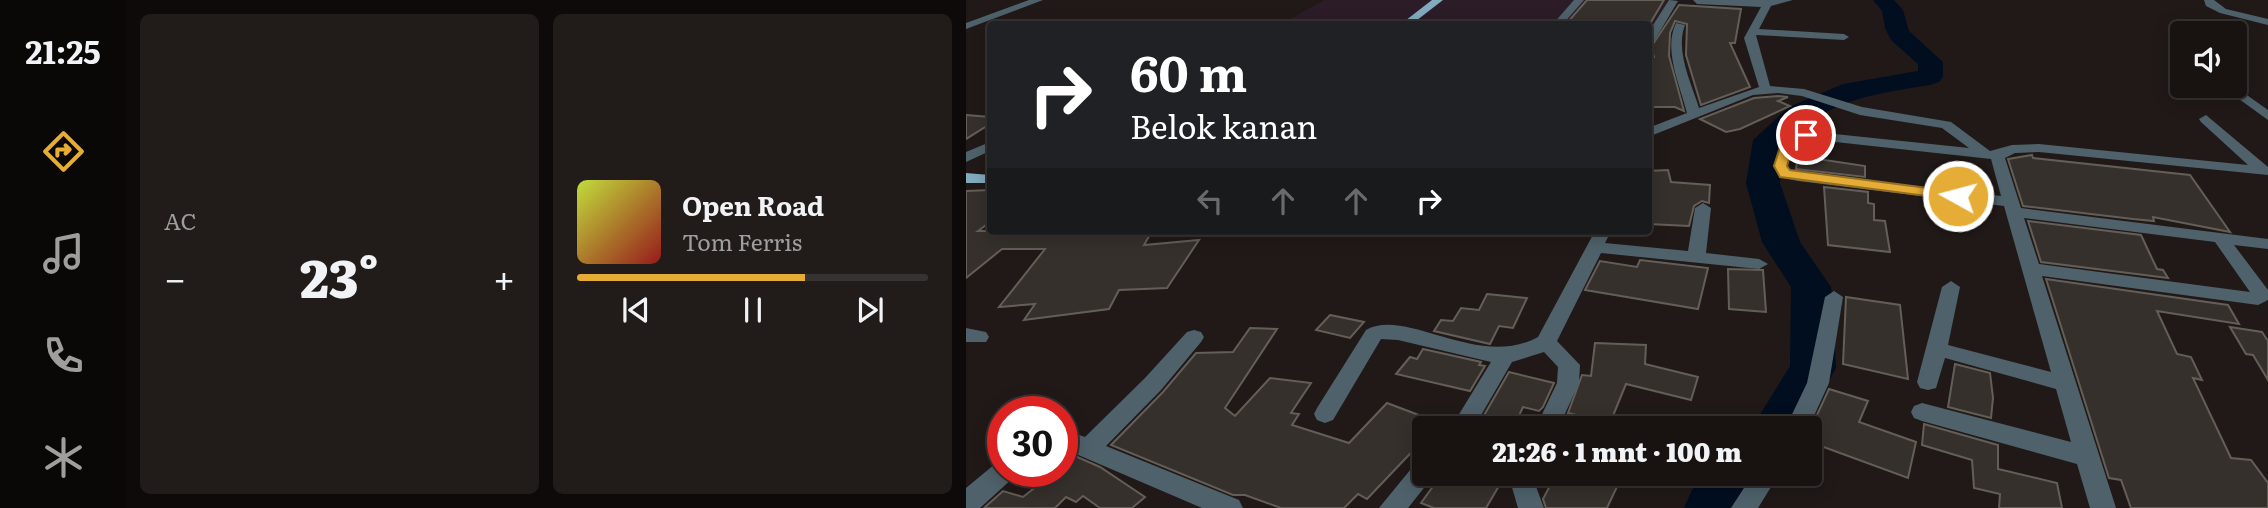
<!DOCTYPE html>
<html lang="id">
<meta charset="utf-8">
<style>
:root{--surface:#181311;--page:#211c1a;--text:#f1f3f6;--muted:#9f9e9f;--line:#363231;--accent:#e5ad35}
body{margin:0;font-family:Literata,serif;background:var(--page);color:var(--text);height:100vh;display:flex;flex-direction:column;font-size:26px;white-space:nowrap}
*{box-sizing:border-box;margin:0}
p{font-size:23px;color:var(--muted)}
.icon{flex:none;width:38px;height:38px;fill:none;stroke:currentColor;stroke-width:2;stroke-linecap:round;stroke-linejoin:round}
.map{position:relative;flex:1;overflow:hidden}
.details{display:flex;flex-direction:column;gap:14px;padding:14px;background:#0d0a09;width:840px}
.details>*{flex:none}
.guide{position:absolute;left:21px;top:21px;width:665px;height:214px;border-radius:7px;box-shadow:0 4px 18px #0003,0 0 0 2px var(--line);background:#202124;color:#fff;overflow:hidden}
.buttons{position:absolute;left:1204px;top:21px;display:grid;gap:14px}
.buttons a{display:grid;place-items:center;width:77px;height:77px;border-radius:7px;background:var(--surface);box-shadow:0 4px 18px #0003,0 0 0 2px var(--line);font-size:35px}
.speed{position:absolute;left:21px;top:396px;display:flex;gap:14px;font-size:35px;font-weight:700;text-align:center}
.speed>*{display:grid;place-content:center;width:91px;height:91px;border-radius:50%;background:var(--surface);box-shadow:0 4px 18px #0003,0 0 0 2px var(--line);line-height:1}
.speed .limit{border:10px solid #d22;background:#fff;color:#111}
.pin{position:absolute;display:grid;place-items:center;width:60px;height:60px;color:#fff;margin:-30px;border:4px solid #fff;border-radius:50%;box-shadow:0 2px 7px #0007}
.me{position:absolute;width:77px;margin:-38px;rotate:277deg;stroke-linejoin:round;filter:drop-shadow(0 0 5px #0008)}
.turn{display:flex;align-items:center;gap:24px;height:147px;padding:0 28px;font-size:32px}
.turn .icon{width:91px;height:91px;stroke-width:2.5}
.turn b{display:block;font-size:49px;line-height:60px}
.lanes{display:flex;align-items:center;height:66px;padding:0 28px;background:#0003;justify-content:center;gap:35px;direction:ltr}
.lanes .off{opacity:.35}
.big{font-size:52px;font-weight:800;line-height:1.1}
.details .tile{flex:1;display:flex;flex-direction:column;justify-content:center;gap:10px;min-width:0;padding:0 24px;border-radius:10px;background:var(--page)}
.song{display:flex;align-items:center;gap:21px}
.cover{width:84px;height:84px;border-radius:10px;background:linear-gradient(135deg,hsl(70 70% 55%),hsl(0 70% 35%))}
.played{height:7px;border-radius:4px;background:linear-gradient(90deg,var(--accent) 65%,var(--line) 65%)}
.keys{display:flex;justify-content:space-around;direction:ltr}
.heat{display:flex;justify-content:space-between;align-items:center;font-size:38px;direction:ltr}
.details .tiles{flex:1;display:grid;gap:14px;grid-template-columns:repeat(2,1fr)}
.trip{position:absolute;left:446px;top:416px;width:410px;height:70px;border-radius:7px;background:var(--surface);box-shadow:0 4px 18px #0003,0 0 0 2px var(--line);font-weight:800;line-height:70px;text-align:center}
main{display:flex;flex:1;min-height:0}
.tab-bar{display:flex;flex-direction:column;width:126px;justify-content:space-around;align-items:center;background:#0a0807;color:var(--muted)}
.tab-bar .icon{width:49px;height:49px}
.tab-bar .on{color:var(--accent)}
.tab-bar b{font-size:32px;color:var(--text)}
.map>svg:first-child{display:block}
.industrial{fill:#2c1c27}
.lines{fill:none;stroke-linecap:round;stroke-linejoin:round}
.river{fill:#000e20;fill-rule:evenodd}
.building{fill:#35302b;stroke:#645e58;stroke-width:2}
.minor{fill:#4f626b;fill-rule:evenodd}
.major{fill:#81abbe;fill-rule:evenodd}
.route{fill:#e5ad35;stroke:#957022;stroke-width:2}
</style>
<main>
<nav class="tab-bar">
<b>21:25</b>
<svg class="icon on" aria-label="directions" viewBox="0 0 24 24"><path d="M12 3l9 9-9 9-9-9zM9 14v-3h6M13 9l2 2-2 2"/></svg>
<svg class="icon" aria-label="music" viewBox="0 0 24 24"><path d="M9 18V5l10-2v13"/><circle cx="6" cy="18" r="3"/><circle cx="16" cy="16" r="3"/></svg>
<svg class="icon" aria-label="phone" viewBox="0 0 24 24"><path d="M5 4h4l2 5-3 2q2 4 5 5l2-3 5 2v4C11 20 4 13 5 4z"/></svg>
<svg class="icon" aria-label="climate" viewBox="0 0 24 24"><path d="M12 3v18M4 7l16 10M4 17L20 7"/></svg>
</nav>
<section class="details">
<div class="tiles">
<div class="tile"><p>AC</p>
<div class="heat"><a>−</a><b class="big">23°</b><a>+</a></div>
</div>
<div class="tile">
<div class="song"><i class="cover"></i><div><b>Open Road</b><p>Tom Ferris</p></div></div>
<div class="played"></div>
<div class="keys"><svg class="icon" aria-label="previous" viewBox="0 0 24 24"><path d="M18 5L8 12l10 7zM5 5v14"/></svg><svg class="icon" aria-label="pause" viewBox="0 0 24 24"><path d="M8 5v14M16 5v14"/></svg><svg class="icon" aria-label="next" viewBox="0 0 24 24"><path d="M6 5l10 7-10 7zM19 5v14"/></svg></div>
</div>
</div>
</section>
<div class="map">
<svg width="1302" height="508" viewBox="0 0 1302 508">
<rect width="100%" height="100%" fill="#201917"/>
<!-- industrial -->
<polygon class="industrial" points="358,0 709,0 683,39 682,24 315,24"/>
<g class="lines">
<!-- river -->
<g class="river">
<path d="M907 0H928L937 10 943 31 977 62V77L973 82 964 85C903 95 865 99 817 143L814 183 834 242 865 287 870 368 836 429H785L824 366 825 287 796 242 780 183 787 140 823 107 877 84 952 71V64L925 40 919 28 916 11Z"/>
<polygon points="740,474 801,474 780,508 718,508 726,490"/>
</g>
</g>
<!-- building -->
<g class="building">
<polygon points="621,0 698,0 682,27 682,24 600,24"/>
<polygon points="713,5 775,9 769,43 764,43 784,87 735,105 720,55 721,24 709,21 704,33 703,56 718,111 709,107 682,107 682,57 688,57 685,47"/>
<polygon points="812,96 822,97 812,101 824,106 774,129 760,132 734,119 788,98"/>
<polygon points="0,115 24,117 24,124 0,139"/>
<polygon points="1066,155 1067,158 1224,175 1264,232 1187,217 1188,221 1167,219 1057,206 1042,159"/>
<polygon points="832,156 899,166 899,177 830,169"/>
<polygon points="702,170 705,182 744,185 743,203 736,201 728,206 723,226 682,224 682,171"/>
<polygon points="858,187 902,192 902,203 908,204 908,220 919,221 924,252 862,245"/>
<polygon points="24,190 24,222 12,231 186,231 178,245 233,240 201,288 153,290 143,309 58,320 69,304 33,307 79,249 36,249 0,278 0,191"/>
<polygon points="1062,221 1175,235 1191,269 1197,270 1202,278 1075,262"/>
<polygon points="674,260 742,268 732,309 619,290 634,261 671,267"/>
<polygon points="762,269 797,270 800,312 763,309"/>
<polygon points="1080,279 1262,305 1273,324 1191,311 1211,354 1225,357 1236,380 1227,378 1265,458 1285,460 1302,483 1302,508 1165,508 1155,480 1143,478"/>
<polygon points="521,294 561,298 547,328 533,326 524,344 468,331 475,320 487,321 495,308 513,310"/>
<polygon points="880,297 934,305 942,379 877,364"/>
<polygon points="364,315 398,322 384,338 350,330"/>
<polygon points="1264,327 1296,332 1302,341 1302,380 1287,355 1280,354"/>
<polygon points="284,328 311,329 259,408 269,416 304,378 345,383 325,413 333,414 326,425 383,443 421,403 458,417 458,439 401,499 392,494 378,508 315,508 279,495 267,495 145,445 197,392 230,353 267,352"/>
<polygon points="629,343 680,345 679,364 732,377 725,400 660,384 644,423 602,413 616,375 625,376"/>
<polygon points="457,349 515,362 513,365 519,366 504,391 430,374 444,357 451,359"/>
<polygon points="989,364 1024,373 1027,398 1025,418 982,407"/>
<polygon points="543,372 588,383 577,407 573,411 557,407 547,429 513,424"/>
<polygon points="863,389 902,401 893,422 950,442 942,478 844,442 844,430"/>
<polygon points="958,424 1032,445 1032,469 1091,483 1096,508 1033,508 1034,494 1008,488 1006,460 956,445"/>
<polygon points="109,456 134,467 179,497 166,508 134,508 117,496 110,502 100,497 89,508 18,508 37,491 57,497 90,471 96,471 96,466"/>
<polygon points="476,474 540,474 520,508 468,508 455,503"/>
<polygon points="590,474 657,474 641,508 580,508 577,499"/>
</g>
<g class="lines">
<!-- minor -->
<g class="minor">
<polygon points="63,0 77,0 0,29 0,23"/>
<polygon points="608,0 618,0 597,24 587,24"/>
<polygon points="703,0 712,1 687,43 682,46 682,33"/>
<path d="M727 0H827L805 6 793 29 878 34 883 37 878 40 790 35 804 86 838 89 896 107 985 122 1024 151 1046 145 1073 144 1282 165 1235 122 1233 119 1240 115 1302 167V175L1073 152 1049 153 1039 158 1055 208 1302 239V249L1268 245 1302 290V300L1292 305 1076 276 1150 508H1124L1111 464 956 421 948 418 945 412 948 406 956 403 1105 442 1090 389 979 358 970 388 962 390 954 388 951 382 976 287 985 281 994 287 982 345 1085 372 1038 206 832 181 814 177 807 166 817 141 840 131 1003 148 976 128 894 115 836 96 812 93 787 95 682 137V128L721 113C714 85 697 50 710 23L719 25C709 51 725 82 733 108L793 87 778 38 795 7 731 4ZM842 139 1025 159 1035 196 824 171 821 166 828 146ZM1058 218 1249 242 1284 292 1073 264Z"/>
<polygon points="1238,0 1248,0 1260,9 1302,19 1302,25 1254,13 1240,6"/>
<polygon points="1255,86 1268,86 1302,110 1302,120"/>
<polygon points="24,142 24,151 0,162 0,152"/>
<path d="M737 203 745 208 740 253 793 259 802 264 793 269 635 253 591 341 614 365 613 383 592 429H569L591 383 592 367 578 352 546 362 507 429H484L525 362 432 340 415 339 367 420 359 423 351 420 348 414 351 408 400 330C440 307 512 370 572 337L629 231H645L639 243 722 251 729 208Z"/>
<polygon points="868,291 877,297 863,383 842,429 819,429 841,383 859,297"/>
<polygon points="0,328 20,332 23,337 20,342 0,342"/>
<polygon points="228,330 235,332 238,337 235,342 195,390 140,446 273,500 277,508 236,508 96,448 96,429 119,437 179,378 221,332"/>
<polygon points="37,461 37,471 50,471 47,478 14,508 0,508 0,488 29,464"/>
<polygon points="458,461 458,474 469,474 442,508 413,508 449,464"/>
<polygon points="546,474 570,474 569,484 578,508 552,508 545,484"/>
<polygon points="787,474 813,474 792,508 765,508"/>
</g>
<!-- major -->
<g class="major">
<polygon points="466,0 477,0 446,24 435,24"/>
<polygon points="0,173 24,175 24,183 0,183"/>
</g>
</g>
<!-- route -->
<polygon class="route" points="840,131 846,135 827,146 821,166 824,170 992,192 999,196 992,200 814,177 808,166 815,144"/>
</svg>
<div class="buttons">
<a><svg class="icon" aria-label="sound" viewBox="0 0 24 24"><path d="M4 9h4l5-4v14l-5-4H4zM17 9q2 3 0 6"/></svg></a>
</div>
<div class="speed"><div class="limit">30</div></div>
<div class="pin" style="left:840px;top:135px;background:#d93025"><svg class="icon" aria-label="arrive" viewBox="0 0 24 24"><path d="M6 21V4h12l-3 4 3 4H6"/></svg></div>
<svg class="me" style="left:992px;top:196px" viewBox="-20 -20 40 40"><circle r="17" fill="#e5ad35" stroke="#fff" stroke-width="3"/><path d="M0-11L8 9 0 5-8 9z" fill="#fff"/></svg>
<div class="trip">21:26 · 1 mnt · 100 m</div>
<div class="guide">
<div class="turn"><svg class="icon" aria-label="right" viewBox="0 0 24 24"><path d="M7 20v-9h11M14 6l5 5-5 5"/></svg><div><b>60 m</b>Belok kanan</div></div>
<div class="lanes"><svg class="icon off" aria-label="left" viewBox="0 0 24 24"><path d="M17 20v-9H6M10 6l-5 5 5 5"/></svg><svg class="icon off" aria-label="ahead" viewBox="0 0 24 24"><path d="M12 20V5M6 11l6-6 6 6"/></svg><svg class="icon off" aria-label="ahead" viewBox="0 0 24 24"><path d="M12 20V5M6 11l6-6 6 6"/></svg><svg class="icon" aria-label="right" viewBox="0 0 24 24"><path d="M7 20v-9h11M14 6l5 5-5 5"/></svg></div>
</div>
</div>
</main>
